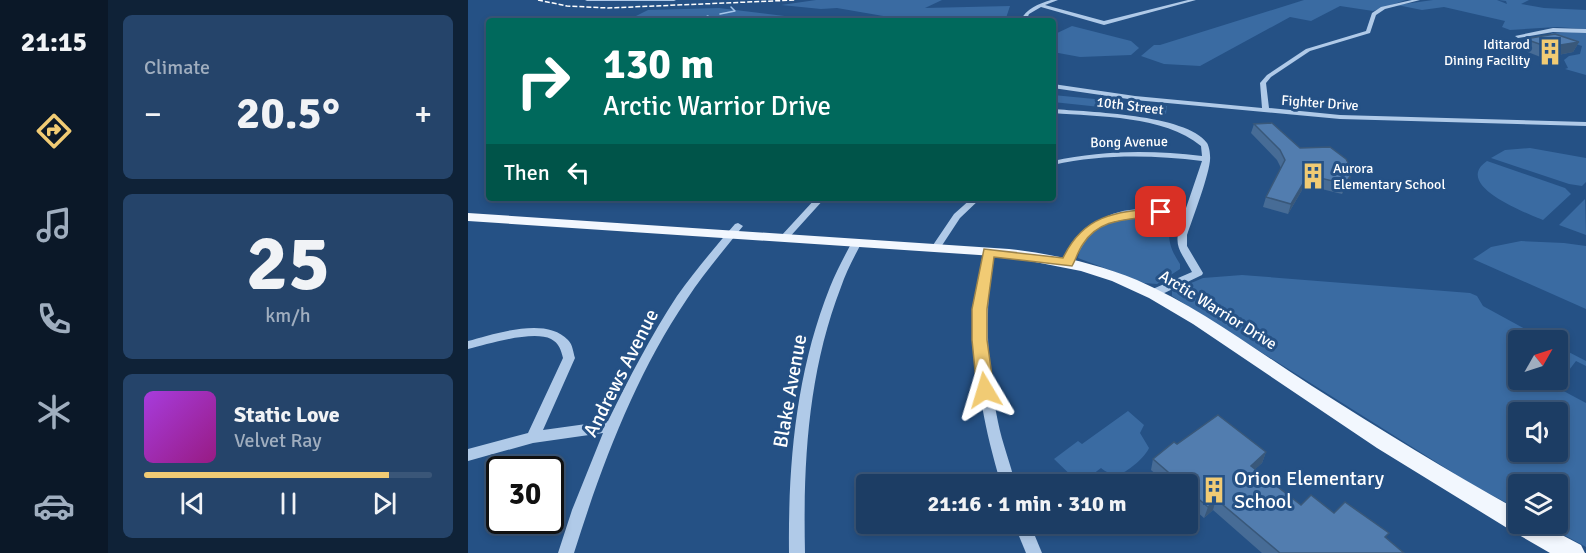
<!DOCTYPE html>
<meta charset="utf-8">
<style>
:root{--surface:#1c3d64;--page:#25446a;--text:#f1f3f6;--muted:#a0aebf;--line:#3a5678;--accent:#f1cb74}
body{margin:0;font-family:Signika,sans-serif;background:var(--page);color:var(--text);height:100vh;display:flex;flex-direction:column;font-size:22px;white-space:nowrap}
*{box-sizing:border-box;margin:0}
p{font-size:20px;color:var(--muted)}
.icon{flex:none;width:33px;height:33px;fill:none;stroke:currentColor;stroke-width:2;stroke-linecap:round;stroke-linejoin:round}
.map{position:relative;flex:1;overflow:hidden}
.drawer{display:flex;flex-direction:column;gap:15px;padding:15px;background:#0f2237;width:360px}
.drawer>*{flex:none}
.banner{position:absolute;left:18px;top:18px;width:570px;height:183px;border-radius:6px;box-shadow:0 3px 9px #0003,0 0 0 2px var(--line);background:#00695c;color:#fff;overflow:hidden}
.needle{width:39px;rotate:51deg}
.fabs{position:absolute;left:1040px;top:330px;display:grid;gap:12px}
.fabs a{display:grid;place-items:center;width:60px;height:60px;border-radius:6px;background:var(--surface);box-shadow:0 3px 9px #0003,0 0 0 2px var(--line);font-size:30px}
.speed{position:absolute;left:18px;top:456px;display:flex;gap:12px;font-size:30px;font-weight:700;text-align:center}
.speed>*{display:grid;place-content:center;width:78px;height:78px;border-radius:50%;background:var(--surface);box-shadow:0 3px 9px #0003,0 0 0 2px var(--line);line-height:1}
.speed .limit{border:3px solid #111;border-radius:9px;background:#fff;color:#111}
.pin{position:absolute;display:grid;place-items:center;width:51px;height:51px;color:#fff;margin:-26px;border-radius:12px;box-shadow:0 3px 9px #0006}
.me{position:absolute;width:66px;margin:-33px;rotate:353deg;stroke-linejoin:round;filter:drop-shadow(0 0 4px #0008)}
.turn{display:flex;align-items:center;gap:21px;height:126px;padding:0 18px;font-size:27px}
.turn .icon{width:78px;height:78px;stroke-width:2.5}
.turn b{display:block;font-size:42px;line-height:51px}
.then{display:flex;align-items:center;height:57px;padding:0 18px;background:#0003;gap:12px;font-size:22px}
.big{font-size:45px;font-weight:700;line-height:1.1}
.drawer .tile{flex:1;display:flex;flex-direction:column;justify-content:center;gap:9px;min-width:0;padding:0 21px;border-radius:9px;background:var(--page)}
.drawer .dial{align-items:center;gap:0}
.dial b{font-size:78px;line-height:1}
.song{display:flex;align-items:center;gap:18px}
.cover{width:72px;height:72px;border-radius:9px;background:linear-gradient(135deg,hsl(280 70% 55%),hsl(310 70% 35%))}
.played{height:6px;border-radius:3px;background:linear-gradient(90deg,var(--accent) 85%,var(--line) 85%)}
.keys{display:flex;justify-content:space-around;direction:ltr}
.heat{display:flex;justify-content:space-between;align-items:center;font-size:33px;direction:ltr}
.trip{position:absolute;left:388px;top:474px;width:342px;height:60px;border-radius:6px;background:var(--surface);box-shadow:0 3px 9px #0003,0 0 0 2px var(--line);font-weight:700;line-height:60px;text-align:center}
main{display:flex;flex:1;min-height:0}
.tabs{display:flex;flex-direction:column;width:108px;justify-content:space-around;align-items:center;background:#0b1828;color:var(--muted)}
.tabs .icon{width:42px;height:42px}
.tabs .current{color:var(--accent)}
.tabs b{font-size:27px;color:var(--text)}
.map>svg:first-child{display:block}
.green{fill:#3a6ba2;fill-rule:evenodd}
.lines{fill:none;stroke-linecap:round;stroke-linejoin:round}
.stream{stroke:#a4c5e9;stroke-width:1.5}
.minor{fill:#b0cae8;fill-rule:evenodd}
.major{fill:#f2f7fe;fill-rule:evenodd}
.rail{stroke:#fff;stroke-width:1.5;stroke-dasharray:5 2;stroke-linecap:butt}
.wall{fill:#476c96}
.shaded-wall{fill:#39587a}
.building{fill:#527daf;stroke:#39587a;stroke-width:1.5}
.route{fill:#f1cb74;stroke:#9d844b;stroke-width:1.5}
.labels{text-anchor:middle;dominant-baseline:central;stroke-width:6;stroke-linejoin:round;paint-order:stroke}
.far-poi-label{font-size:14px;fill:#fff;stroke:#255185;text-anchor:end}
.far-street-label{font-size:14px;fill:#fff;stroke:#255185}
.street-label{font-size:16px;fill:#fff;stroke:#255185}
.near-street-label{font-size:20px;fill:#fff;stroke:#255185}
.near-poi-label{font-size:20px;fill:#fff;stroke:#255185;text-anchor:start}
</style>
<main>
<nav class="tabs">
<b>21:15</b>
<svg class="icon current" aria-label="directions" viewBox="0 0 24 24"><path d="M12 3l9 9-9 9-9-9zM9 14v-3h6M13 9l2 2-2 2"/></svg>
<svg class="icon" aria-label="music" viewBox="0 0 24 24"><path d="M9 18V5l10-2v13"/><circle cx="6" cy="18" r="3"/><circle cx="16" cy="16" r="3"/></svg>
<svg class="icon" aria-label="phone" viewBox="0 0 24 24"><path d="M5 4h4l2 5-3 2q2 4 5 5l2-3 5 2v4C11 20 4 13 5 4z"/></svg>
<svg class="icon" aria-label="climate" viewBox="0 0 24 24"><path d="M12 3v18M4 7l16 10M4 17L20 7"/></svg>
<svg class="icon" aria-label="car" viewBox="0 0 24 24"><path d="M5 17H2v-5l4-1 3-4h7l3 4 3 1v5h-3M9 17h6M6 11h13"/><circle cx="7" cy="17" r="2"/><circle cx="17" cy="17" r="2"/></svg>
</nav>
<section class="drawer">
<div class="tile"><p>Climate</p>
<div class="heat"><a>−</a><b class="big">20.5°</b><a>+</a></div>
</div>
<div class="tile dial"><b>25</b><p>km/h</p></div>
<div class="tile">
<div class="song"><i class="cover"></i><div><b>Static Love</b><p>Velvet Ray</p></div></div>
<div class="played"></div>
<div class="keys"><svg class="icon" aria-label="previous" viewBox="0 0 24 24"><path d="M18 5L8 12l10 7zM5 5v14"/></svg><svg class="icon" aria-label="pause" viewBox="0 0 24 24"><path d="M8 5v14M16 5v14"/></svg><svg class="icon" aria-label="next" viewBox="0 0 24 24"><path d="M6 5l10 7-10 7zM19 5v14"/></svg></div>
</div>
</section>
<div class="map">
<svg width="1118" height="553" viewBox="0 0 1118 553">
<rect width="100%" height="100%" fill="#255185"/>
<!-- green -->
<g class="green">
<polygon points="348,0 474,0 457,8 542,6 537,21 444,21 369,8 353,9 313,5"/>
<polygon points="836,0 938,0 905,11 872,6 843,21 822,17 732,66 696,64 673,56 686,45 692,45"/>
<polygon points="965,0 1029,0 1039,4 1038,1 1031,0 1061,0 1053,4 1076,8 1118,10 1118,29 1089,27 1042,30 1034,27 1037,21 976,7 954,10 929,5"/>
<polygon points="251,8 358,21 160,20 180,10"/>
<polygon points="604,26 663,41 671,48 663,55 612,57 585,52 585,35"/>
<polygon points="1104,32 1118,33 1118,75 1097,69 1100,68 1096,60 1101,56 1112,54 1114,46 1086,37 1083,33"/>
<polygon points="585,95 699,106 698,114 585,102"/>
<polygon points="1062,148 1118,158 1118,182 1114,186 1101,184 1023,158 1037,150"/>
<path d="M1019 161 1097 188 1103 194 1075 220C1058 213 984 185 1019 161Z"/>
<polygon points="1117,199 1118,235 1091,225"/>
<path d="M694 215 703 218C699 238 701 247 712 264V269L689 284 676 283 610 258C616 220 663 217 694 215Z"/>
<polygon points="1053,241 1096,243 1118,246 1118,309 1005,259 1023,247"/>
<path d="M774 275 1002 293 1009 296 1015 306 1077 340H1050V380H1089V346L1118 361V366L1108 361 1088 387 1118 403V547L1076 524H1089V484H1050V509L1003 484 704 296V291L735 278ZM1050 412H1089V452H1050Z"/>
<path d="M660 411 676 425 672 433 681 448C678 456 661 471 652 474 645 476 638 472 633 468L612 484 586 459 610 441 614 444Z"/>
</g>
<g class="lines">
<!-- stream -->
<g class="stream">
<polyline points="252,14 267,11 263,7"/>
<polyline points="229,21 240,16"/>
</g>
<!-- minor -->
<g class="minor">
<polygon points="117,0 208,0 206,1 119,1"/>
<path d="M583 0H590L577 5 636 21 720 0H728L636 25 573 7 561 14 558 21H552C559 8 570 4 583 0Z"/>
<polygon points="944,0 952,0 917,9 908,15 902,33 842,51 803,77 798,83 801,108 872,115 1118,122 1118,126 872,119 667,100 585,88 585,84 667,96 794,108 792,83 799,75 838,49 898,31 904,13 913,7"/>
<polygon points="1085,28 1118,29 1118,33 1085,32 1050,38 1047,36"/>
<path d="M585 109C620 112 718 114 739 143 741 146 742 153 742 156 744 168 724 220 719 235V246L735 273 734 275 688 297H680L679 294 680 291 724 272C709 245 705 247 715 216 685 213 649 210 624 233 615 242 610 254 604 265H596L595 263C625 207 658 205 717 211L734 161C684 155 635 154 585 165V161C635 150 684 150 734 156L733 146C695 115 631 117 585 113Z"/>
<polygon points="348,198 357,198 319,240 313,240 311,238 313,236"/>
<polygon points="504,198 513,198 492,218 471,250 465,250 463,248 486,214"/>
<path d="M270 223 275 226C256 250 236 273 219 299 167 376 134 464 106 553H90L104 510 135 433 65 443 0 461V449L60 433 95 358C93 350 91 343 83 339 65 330 20 344 0 349V341C27 334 78 316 100 340 105 345 105 352 107 358L75 430 140 421C161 378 183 336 209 296 227 271 247 247 267 224Z"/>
<path d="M389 239 394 242C386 257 378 272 373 287 340 372 335 463 337 553H321C320 463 328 372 362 287 368 272 376 257 384 242Z"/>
<path d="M520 249 525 252C517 310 518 365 530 422 534 443 543 464 547 484H533C508 400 501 339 515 252Z"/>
<polygon points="546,524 562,524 574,553 558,553"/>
</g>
<!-- major -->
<path class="major" d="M0 213 541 249C584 254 628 263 669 280 731 307 786 349 844 386 911 429 980 471 1050 510V524H1073L1113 545 1117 553H1082L1044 531 909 448 725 324 681 298 644 281 613 271 541 257 0 221Z"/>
<!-- rail -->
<polyline class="rail" points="70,0 99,6 140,8 327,0"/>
</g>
<!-- wall -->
<g class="wall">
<polygon points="1057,39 1111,42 1105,52 1075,58 1052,49"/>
<polygon points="786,124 832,148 881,182 874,194 837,185 820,214 795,207 798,197 813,168 809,160 783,133"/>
<polygon points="709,444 798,452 794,463 787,469 833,505 866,513 917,537 936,553 794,553 745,510 736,518 720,504 720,484 699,484 683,470 685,459"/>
</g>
<!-- shaded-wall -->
<g class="shaded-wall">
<polygon points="1111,42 1105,52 1075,58 1080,47"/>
<polygon points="885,172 881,182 874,194 877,184"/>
<polygon points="840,175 837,185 820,214 823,204"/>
<polygon points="798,452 794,463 779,477 783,466"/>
<polygon points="748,499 745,510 736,518 740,507"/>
</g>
<!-- building -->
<g class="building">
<polygon points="1087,34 1111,42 1080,47 1057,39"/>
<polygon points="804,123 832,148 862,147 878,159 885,172 877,184 840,175 823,204 798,197 817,160 812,150 786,124"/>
<polygon points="750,415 798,452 783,466 833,505 843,495 866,513 877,502 921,533 917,537 936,553 812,553 748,499 740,507 720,490 720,484 714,484 685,459 706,442 709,444"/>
</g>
<!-- route -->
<path class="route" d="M693 208 697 209V214C668 221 634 214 615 244 610 251 608 259 604 266L526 257 519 309V340L526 390 523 395 517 397 511 395 509 390 504 340V309L516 249 595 258C616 214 648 212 693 208Z"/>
<!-- icons -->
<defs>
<g id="building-bare" transform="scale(2.07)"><path d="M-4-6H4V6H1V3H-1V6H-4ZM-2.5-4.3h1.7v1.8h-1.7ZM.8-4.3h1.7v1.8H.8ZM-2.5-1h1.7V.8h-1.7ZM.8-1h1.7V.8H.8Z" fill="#f1cb74" stroke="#255185" stroke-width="2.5" paint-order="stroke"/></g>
</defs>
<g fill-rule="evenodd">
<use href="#building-bare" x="1082" y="52"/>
<use href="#building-bare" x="845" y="176"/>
<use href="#building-bare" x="746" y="490"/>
</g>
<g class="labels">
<!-- far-poi labels -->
<g class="far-poi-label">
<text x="1062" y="44">Iditarod<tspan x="1062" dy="16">Dining Facility</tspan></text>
<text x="865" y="168" text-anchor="start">Aurora<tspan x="865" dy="16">Elementary School</tspan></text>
</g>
<!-- far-street labels -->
<g class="far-street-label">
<text transform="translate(852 103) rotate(4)">Fighter Drive</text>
<text transform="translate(662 106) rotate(7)">10th Street</text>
<text transform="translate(661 142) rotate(-1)">Bong Avenue</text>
</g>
<!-- street labels -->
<g class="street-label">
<text transform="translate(750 310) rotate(32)">Arctic Warrior Drive</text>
</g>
<!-- near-street labels -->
<g class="near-street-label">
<text transform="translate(153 373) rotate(-63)">Andrews Avenue</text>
<text transform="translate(322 391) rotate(-80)">Blake Avenue</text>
</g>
<!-- near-poi labels -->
<g class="near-poi-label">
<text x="766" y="478">Orion Elementary<tspan x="766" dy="23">School</tspan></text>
</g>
</g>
</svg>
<div class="fabs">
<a><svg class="needle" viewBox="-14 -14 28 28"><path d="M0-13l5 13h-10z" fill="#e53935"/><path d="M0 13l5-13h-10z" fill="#a0aebf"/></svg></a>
<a><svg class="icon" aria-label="sound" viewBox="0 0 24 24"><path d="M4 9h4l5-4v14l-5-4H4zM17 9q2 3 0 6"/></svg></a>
<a><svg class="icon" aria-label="layers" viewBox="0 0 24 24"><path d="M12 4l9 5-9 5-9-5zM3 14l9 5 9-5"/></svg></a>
</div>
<div class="speed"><div class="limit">30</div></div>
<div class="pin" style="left:693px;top:212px;background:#d93025"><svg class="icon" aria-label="arrive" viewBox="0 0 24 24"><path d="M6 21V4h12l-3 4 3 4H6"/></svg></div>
<svg class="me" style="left:517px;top:390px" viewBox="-20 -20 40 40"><path d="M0-17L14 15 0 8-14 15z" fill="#f1cb74" stroke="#fff" stroke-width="4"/></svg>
<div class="trip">21:16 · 1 min · 310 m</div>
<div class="banner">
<div class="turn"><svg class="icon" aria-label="right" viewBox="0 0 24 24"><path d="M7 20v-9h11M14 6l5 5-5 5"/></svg><div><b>130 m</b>Arctic Warrior Drive</div></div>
<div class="then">Then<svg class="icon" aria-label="left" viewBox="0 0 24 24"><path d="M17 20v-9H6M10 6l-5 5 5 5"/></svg></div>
</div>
</div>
</main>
